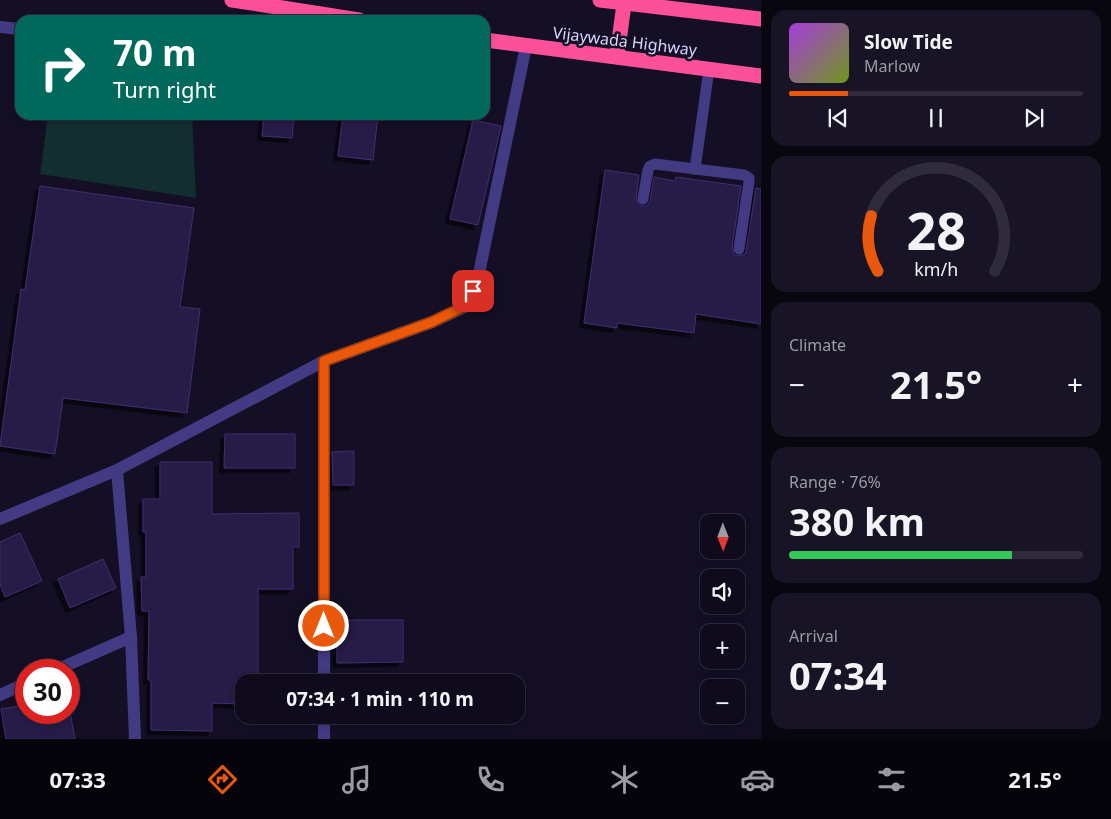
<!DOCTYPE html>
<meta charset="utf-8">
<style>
:root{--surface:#0f0b1c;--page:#181425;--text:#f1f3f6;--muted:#9b9ba3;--line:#2f2b3b;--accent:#ea580c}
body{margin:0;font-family:"Noto Sans",sans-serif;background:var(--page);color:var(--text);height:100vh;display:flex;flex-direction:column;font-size:19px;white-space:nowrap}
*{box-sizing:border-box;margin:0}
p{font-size:16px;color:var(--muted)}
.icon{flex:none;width:28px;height:28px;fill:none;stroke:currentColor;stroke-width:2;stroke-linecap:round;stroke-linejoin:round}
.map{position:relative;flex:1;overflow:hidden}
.sheet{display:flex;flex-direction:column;gap:10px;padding:10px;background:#08060f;width:350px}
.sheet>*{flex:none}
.banner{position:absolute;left:15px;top:15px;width:475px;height:105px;border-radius:15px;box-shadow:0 2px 8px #0003,0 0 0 1px var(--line);background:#00695c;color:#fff;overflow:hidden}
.needle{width:32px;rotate:179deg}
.fabs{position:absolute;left:700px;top:514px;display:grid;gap:10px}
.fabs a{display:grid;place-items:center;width:45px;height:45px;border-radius:10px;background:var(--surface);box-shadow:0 2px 8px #0003,0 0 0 1px var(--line);font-size:25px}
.speed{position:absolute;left:15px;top:659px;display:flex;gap:10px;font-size:25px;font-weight:700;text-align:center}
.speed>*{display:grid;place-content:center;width:65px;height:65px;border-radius:50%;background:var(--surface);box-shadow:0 2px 8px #0003,0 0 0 1px var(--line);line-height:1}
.speed .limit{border:8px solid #d22;background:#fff;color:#111}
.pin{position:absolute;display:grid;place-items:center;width:42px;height:42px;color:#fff;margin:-21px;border-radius:10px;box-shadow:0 2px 8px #0006}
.me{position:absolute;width:55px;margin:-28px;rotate:0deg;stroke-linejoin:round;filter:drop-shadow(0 0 4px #0008)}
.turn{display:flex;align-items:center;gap:18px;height:105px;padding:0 15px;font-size:22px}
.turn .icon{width:65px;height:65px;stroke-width:2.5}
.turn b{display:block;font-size:35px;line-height:42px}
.big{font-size:38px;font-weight:700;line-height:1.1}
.sheet .tile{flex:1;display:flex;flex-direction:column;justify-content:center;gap:8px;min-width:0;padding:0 18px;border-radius:15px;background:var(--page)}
.sheet .dial{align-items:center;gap:0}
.dial svg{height:130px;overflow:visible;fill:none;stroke:var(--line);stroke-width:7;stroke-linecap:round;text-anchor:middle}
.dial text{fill:var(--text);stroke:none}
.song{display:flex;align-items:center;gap:15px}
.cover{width:60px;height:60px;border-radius:8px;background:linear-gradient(135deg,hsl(280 70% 55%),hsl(80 70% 35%))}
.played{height:5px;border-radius:2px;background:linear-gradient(90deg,var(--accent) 20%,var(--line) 20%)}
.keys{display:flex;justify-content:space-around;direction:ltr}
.heat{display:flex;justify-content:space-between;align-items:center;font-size:28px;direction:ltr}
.charge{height:8px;border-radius:4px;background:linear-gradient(90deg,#34c759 76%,var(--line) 0)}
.trip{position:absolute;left:235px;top:674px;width:290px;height:50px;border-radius:15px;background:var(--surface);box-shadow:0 2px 8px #0003,0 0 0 1px var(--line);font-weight:700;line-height:50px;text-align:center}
.dock{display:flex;height:80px;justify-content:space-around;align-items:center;background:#06040b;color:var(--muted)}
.dock .icon{width:35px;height:35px}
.dock .selected{color:var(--accent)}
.dock b{font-size:22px;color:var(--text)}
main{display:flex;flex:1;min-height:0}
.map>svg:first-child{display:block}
.green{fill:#122e2f}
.building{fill:#261b46;stroke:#3f2e71;filter:url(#shadow)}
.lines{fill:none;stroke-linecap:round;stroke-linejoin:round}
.lane{stroke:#423b83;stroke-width:11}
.street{stroke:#423b83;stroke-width:12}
.highway{stroke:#fc5099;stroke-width:15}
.route-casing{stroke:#983908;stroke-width:12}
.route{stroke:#ea580c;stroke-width:9}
.labels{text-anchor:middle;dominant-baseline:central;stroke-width:5;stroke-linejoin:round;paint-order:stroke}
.street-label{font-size:16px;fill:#dbd4fe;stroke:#140f25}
</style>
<main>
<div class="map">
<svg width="761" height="739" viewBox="0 0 761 739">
<defs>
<filter id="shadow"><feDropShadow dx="-4.5" dy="4.5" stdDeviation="0" flood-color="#0009"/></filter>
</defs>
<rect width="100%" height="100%" fill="#140f25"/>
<!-- green -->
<polygon class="green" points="48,115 192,115 196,198 40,174"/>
<!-- building -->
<g class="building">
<polygon points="264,115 294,115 292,138 262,136"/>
<polygon points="343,115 378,115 373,160 338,156"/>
<polygon points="473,120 501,126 478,225 450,219"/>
<polygon points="605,170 639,175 636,198 638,204 642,206 646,206 650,201 654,177 675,181 676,177 741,186 732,248 734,255 738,256 745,254 746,251 756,188 761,189 761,324 696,314 694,333 617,323 617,328 584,323"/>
<polygon points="40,186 194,208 180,307 200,309 187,413 63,398 55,454 0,446 21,289 25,290"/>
<polygon points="225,434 295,434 295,468 224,468"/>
<polygon points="354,451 354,485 333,485 332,452"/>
<polygon points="160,462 212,462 212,514 299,513 299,547 293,547 293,589 258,589 258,682 244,682 244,704 212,703 212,731 151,730 151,680 148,680 149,611 142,611 141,577 146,577 146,532 143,532 143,499 160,499"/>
<polygon points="20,533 42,581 5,597 0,584 0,542"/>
<polygon points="103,559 116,588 70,608 58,579"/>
<polygon points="337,620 403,620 403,662 337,663"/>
<polygon points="26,705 26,712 70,712 75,739 6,739 1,709"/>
</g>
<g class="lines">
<!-- lane -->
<g class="lane">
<polyline points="695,169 709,69"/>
<polyline points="643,199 648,170 650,166 655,164 744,175 749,178 749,182 739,249"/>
</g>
<!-- street -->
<g class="street">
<polyline points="0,27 20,29"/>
<polyline points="117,470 131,637 135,739"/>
<polyline points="0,519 117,470 324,361 432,322 469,305 478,278 526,46"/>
<polyline points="56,670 131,637"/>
<polyline points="324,682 324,361"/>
<polyline points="0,695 26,683"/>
<polyline points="324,739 324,715"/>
</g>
<!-- highway -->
<g class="highway">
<polyline points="232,0 359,20"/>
<polyline points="600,0 761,19"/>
<polyline points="485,40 761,76"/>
<polyline points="617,56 624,4"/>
</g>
</g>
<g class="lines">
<!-- route casing -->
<g class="route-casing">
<polyline id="route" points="324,626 324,361 432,322 469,304 473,291"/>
</g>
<!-- route -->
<use href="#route" class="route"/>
</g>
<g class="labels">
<!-- street labels -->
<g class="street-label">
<text transform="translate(625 41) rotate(7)">Vijaywada Highway</text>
</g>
</g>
</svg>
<div class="fabs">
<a><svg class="needle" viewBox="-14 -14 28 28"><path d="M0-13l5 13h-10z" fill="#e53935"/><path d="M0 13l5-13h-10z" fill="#9b9ba3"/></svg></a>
<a><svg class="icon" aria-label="sound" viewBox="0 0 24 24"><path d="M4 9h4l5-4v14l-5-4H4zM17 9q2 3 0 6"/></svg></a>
<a>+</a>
<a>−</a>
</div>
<div class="speed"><div class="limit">30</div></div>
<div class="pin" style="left:473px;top:291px;background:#d93025"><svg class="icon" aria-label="arrive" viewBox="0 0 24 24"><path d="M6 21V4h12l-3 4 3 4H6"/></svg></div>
<svg class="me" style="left:324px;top:626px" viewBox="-20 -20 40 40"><circle r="17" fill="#ea580c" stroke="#fff" stroke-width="3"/><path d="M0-11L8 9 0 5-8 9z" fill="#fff"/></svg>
<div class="trip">07:34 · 1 min · 110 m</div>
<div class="banner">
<div class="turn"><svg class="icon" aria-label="right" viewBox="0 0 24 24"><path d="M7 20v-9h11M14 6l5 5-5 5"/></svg><div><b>70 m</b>Turn right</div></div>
</div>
</div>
<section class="sheet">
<div class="tile">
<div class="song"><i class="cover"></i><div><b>Slow Tide</b><p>Marlow</p></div></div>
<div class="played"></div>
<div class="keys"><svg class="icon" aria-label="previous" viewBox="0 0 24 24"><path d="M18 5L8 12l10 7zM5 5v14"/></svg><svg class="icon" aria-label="pause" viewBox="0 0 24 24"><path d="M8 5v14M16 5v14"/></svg><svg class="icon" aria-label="next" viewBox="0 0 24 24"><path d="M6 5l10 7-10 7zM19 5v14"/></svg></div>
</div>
<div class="tile dial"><svg viewBox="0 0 100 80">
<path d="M14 69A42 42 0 1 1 86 69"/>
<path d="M14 69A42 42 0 0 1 10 35" stroke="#ea580c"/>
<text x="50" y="56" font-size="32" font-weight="700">28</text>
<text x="50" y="72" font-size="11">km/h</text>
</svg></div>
<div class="tile"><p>Climate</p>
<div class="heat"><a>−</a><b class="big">21.5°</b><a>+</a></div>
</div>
<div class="tile"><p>Range · 76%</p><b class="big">380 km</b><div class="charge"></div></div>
<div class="tile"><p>Arrival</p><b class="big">07:34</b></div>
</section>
</main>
<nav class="dock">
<b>07:33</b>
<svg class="icon selected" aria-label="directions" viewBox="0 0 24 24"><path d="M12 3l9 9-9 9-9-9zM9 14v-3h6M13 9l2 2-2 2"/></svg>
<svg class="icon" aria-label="music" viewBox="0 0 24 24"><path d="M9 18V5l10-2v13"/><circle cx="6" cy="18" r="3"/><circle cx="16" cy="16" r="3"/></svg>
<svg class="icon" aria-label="phone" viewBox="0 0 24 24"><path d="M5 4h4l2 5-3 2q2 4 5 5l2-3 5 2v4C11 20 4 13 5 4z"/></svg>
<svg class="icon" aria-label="climate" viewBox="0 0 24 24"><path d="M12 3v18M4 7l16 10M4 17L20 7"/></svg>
<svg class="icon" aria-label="car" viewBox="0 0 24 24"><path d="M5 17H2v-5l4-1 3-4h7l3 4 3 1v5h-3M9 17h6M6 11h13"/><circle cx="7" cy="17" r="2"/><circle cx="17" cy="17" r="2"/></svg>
<svg class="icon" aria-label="filters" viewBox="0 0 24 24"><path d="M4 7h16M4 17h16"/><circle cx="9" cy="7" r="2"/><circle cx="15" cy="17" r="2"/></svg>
<b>21.5°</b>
</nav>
